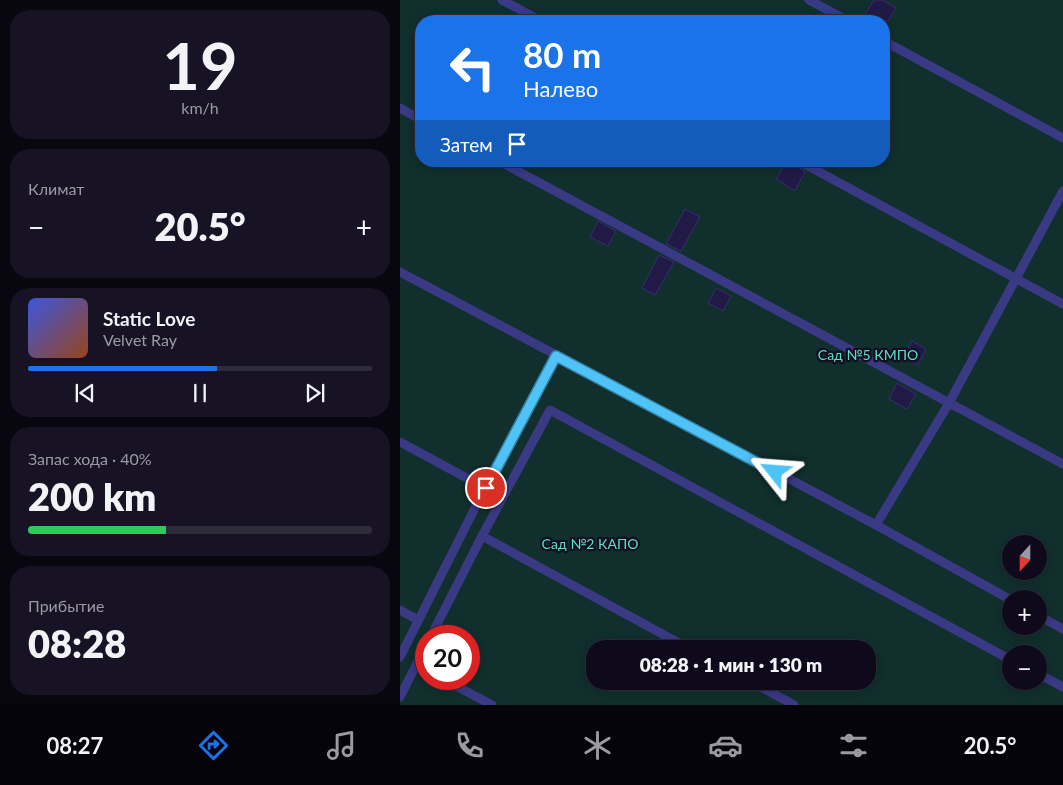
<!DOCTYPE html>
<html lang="ru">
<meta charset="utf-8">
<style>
:root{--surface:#0e0a1c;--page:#171325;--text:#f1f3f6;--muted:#9b9aa3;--line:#2e2b3b;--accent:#1a73e8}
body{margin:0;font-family:Lato,sans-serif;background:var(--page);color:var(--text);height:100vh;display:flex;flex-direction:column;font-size:19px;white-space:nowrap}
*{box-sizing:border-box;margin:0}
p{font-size:16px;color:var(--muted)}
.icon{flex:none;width:28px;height:28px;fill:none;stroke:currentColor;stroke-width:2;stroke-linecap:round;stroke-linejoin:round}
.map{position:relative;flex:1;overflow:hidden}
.drawer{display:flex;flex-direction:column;gap:10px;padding:10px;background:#08060f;width:400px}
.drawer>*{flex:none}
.top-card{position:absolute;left:15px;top:15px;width:475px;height:152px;border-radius:20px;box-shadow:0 2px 12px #0003,0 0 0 1px var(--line);background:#1a73e8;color:#fff;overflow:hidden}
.needle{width:32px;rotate:201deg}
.fabs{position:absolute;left:602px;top:535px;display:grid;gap:10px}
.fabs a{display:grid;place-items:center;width:45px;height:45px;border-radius:50%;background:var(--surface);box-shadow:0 2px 12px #0003,0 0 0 1px var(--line);font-size:25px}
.speed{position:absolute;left:15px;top:625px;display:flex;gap:10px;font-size:25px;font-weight:700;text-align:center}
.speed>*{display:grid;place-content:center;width:65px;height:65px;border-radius:50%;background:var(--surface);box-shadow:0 2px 12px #0003,0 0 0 1px var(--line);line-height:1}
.speed .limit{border:8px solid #d22;background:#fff;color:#111}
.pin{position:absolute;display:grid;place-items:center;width:42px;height:42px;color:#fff;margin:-21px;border:2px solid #fff;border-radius:50%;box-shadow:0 1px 5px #0007}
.me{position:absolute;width:55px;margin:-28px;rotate:298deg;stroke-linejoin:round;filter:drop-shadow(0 0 4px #0008)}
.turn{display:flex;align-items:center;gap:18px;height:105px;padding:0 25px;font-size:22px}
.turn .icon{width:65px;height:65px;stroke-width:2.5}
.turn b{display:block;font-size:35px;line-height:42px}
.then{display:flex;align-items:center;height:48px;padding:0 25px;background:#0003;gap:10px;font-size:19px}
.big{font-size:38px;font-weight:800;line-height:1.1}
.drawer .widget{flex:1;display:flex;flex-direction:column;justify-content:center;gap:8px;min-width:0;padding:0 18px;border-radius:20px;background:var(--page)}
.drawer .dial{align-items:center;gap:0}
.dial b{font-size:65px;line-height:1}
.song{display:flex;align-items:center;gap:15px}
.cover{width:60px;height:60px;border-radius:8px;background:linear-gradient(135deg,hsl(230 70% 55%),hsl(20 70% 35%))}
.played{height:5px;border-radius:2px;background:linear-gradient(90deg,var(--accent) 55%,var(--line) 55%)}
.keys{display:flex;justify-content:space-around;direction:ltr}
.heat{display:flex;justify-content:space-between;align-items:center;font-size:28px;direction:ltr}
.charge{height:8px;border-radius:4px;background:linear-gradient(90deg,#34c759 40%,var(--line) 0)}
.trip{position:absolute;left:186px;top:640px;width:290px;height:50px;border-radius:20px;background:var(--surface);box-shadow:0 2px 12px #0003,0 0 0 1px var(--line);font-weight:800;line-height:50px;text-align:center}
.dock{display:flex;height:80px;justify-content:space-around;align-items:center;background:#06040b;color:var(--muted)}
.dock .icon{width:35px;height:35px}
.dock .selected{color:var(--accent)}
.dock b{font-size:22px;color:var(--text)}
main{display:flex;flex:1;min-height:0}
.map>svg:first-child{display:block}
.green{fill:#112f2d;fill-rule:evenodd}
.building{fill:#221a46;stroke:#382c72}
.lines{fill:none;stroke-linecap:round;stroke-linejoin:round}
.lane{stroke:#3a3984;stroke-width:9}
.route-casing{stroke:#337fa1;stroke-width:12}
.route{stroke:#4fc3f7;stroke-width:9}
.labels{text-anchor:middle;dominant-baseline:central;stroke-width:4.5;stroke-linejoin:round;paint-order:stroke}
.park-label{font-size:14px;fill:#5de0bc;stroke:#120e25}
</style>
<main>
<section class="drawer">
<div class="widget dial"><b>19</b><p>km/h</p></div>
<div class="widget"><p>Климат</p>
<div class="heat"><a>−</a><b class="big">20.5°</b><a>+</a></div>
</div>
<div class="widget">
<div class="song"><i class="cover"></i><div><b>Static Love</b><p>Velvet Ray</p></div></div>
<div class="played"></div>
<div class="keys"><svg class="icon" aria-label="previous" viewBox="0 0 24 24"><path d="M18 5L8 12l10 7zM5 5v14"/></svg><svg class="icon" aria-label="pause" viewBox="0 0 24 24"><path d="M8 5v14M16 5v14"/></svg><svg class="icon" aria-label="next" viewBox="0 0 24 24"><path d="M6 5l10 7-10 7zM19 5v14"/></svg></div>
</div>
<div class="widget"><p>Запас хода · 40%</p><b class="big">200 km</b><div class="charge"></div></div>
<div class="widget"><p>Прибытие</p><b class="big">08:28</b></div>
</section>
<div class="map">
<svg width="663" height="705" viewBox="0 0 663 705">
<rect width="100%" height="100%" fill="#120e25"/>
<!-- green -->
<path class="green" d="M0 0H663V705H0ZM21 21H484V161H21ZM611 544H639V571H611ZM611 599H639V626H611ZM26 636H69V679H26ZM195 649H468V681H195ZM611 654H639V681H611Z"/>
<!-- building -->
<g class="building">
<polygon points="474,0 483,0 496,8 488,21 461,21"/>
<polygon points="387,161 405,171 395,191 376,179"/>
<polygon points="285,209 300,217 281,251 266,244"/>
<polygon points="198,221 216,231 208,246 190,237"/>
<polygon points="259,255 274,262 255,295 242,288"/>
<polygon points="316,288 331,296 323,311 308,303"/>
<polygon points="512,341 526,349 518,365 503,357"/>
<polygon points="497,383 516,394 507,409 489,399"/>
</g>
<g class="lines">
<!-- lane -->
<g class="lane">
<polyline points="102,0 141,21"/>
<polyline points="409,0 448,21"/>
<polyline points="484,41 663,138"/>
<polyline points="0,108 21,120"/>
<polyline points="99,161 663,464"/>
<polyline points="399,161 663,304"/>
<polyline points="0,272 476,525 611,600"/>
<polyline points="0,442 85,488"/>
<polyline points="476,525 549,403 663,191"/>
<polyline points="82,536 290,649"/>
<polyline points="0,610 18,620"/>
<polyline points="639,616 663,629"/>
<polyline points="31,636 82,536 150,410 611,660"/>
<polyline points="0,657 85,488 156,356"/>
<polyline points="639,674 663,687"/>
<polyline points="43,679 92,705"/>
<polyline points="350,681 394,705"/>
<polyline points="0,697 26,645"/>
</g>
</g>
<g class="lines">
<!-- route casing -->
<g class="route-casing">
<polyline id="route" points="86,488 156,356 375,472"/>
</g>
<!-- route -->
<use href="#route" class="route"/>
</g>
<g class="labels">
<!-- park labels -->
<g class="park-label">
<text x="468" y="354">Сад №5 КМПО</text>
<text x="190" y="543">Сад №2 КАПО</text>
</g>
</g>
</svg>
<div class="fabs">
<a><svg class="needle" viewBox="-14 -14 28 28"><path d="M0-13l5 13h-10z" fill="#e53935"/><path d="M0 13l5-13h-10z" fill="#9b9aa3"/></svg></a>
<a>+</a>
<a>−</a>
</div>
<div class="speed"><div class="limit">20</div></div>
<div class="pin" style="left:86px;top:488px;background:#d93025"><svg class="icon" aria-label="arrive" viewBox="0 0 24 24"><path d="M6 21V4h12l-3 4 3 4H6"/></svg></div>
<svg class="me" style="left:375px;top:472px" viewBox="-20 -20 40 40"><path d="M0-17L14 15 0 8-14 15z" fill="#4fc3f7" stroke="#fff" stroke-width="4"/></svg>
<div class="trip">08:28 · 1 мин · 130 m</div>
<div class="top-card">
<div class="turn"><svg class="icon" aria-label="left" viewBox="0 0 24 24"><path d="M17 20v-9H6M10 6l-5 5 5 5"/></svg><div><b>80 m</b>Налево</div></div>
<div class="then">Затем<svg class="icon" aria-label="arrive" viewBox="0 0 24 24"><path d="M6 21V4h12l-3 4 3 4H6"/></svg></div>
</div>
</div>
</main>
<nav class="dock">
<b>08:27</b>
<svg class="icon selected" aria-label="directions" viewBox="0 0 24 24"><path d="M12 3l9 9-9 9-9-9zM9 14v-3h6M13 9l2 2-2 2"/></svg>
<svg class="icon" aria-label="music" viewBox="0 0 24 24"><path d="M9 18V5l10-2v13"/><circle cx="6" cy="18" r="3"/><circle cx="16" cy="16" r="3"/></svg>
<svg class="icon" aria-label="phone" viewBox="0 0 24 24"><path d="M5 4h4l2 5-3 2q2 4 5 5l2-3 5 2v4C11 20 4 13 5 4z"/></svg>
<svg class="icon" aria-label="climate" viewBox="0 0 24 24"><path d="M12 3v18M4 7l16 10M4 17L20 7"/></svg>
<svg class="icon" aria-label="car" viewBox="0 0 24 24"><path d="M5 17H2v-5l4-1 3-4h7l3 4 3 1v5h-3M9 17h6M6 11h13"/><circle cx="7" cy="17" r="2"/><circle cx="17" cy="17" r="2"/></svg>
<svg class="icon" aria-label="filters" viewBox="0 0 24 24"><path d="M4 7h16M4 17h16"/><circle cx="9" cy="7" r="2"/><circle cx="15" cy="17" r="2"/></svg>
<b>20.5°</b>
</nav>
